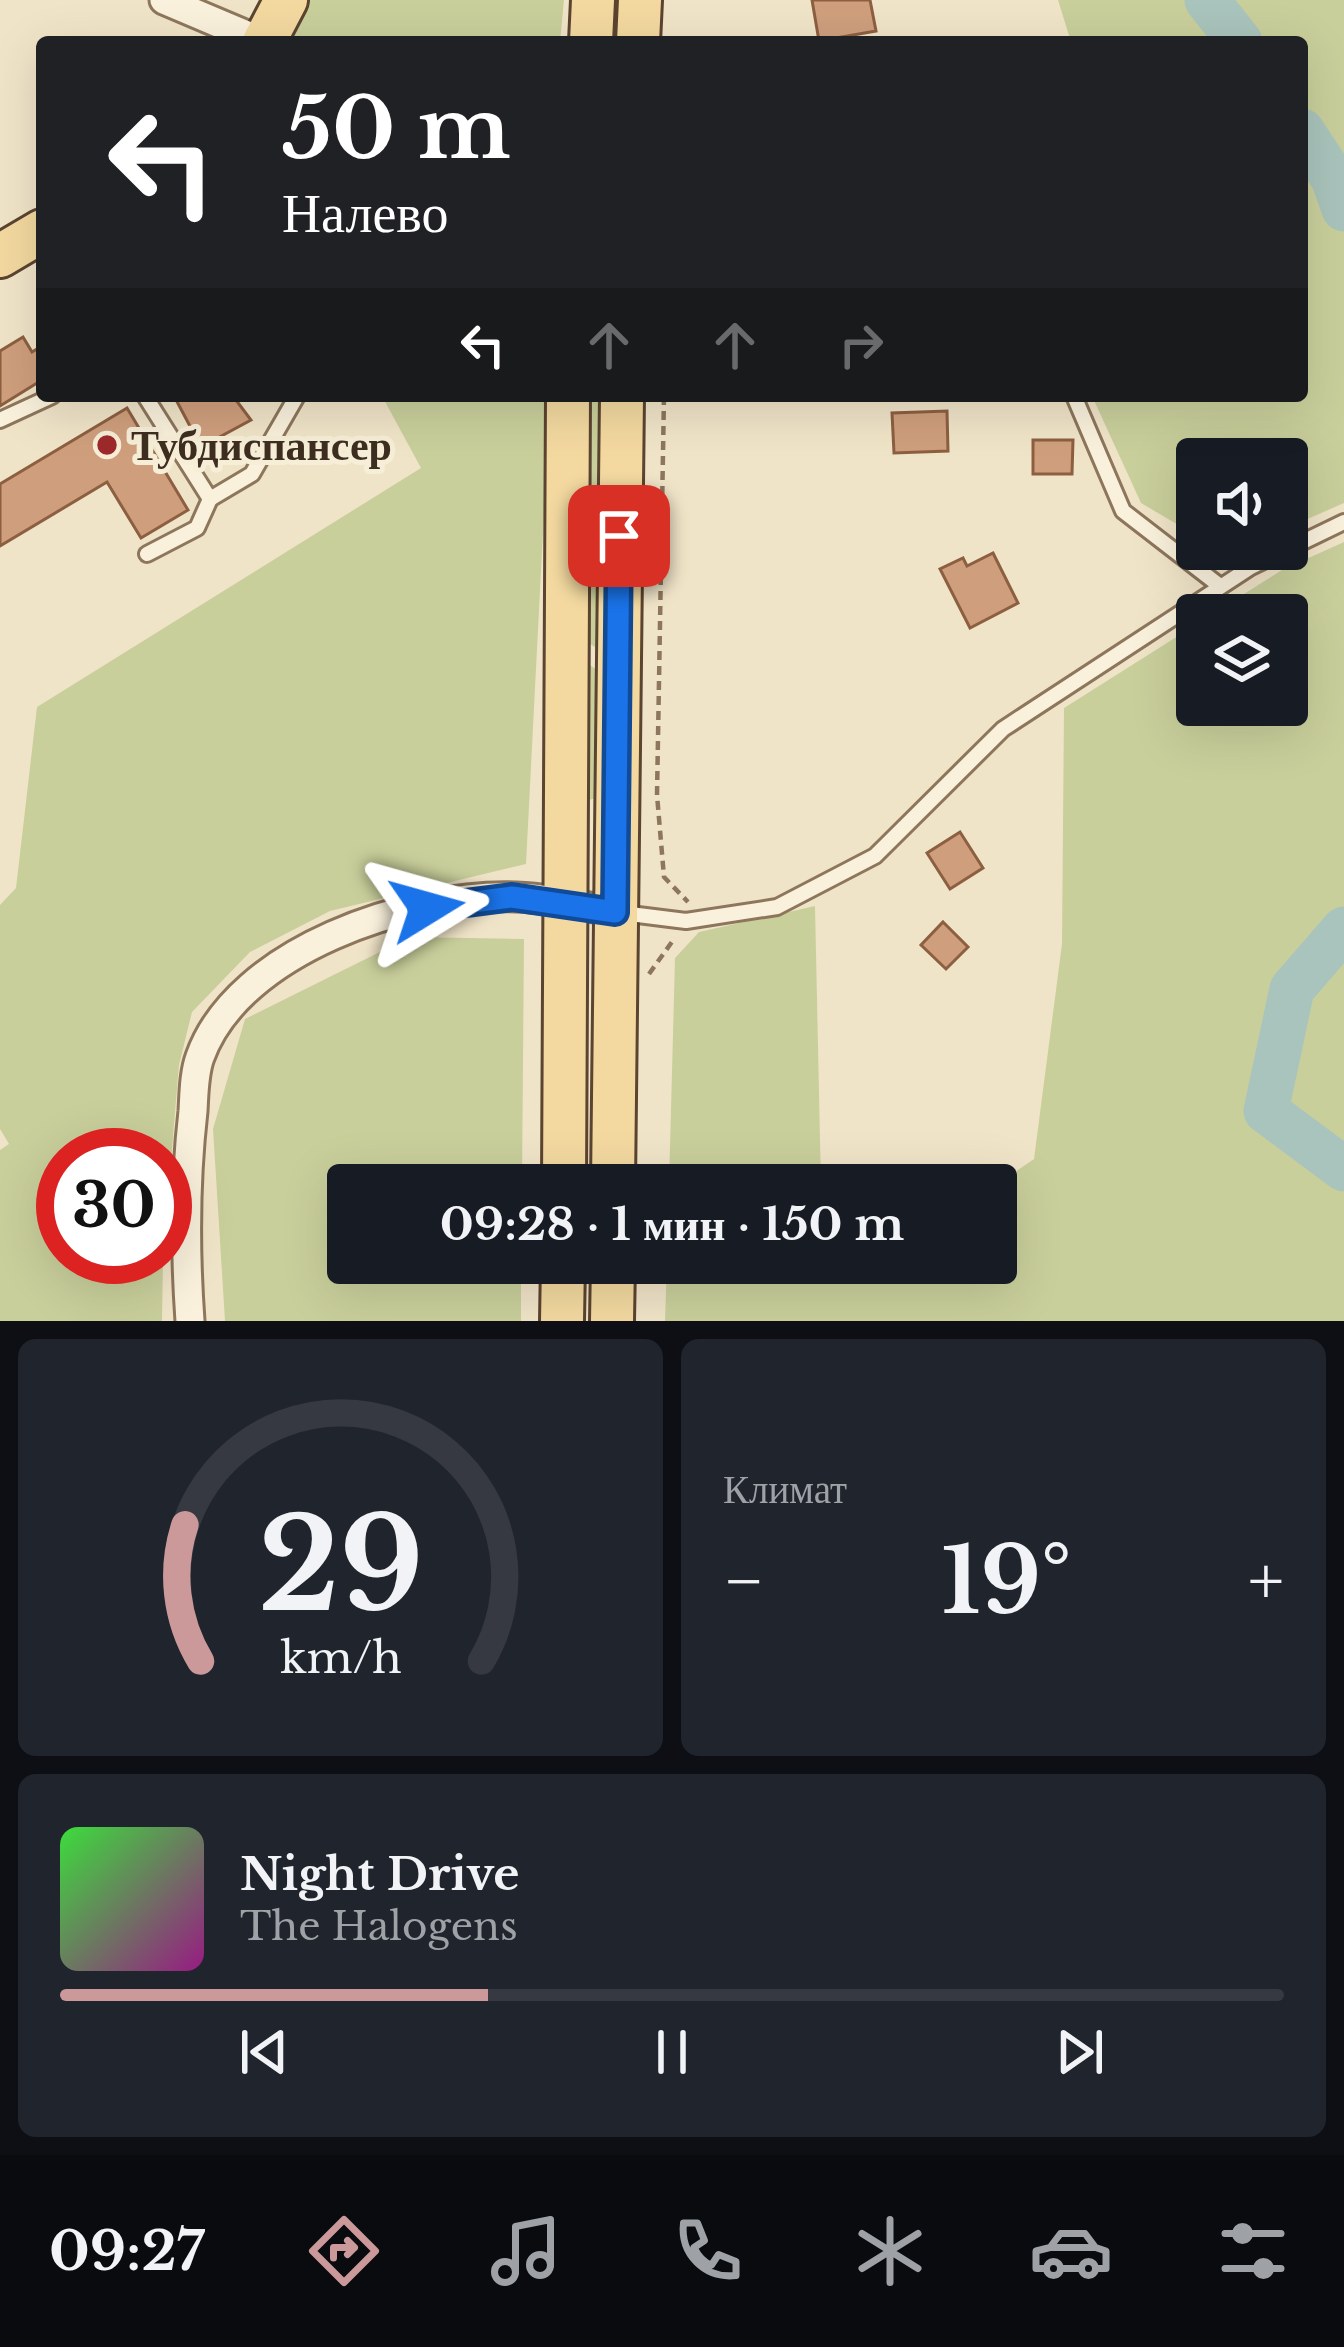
<!DOCTYPE html>
<html lang="ru">
<meta charset="utf-8">
<style>
:root{--surface:#171b24;--page:#20242c;--text:#f1f3f6;--muted:#9ea1a6;--line:#363941;--accent:#cc999b}
body{margin:0;font-family:"Libre Baskerville",serif;background:var(--page);color:var(--text);height:100vh;display:flex;flex-direction:column;font-size:45px;white-space:nowrap}
*{box-sizing:border-box;margin:0}
p{font-size:39px;color:var(--muted)}
.icon{flex:none;width:66px;height:66px;fill:none;stroke:currentColor;stroke-width:2;stroke-linecap:round;stroke-linejoin:round}
.map{position:relative;height:1321px;overflow:hidden}
.drawer{display:flex;flex-direction:column;gap:18px;padding:18px;background:#0d0f14;flex:1}
.drawer>*{flex:none}
.top-card{position:absolute;left:36px;top:36px;width:1272px;height:366px;border-radius:12px;box-shadow:0 12px 48px #0002;background:#202124;color:#fff;overflow:hidden}
.controls{position:absolute;left:1176px;top:438px;display:grid;gap:24px}
.controls a{display:grid;place-items:center;width:132px;height:132px;border-radius:12px;background:var(--surface);box-shadow:0 12px 48px #0002;font-size:60px}
.speed{position:absolute;left:36px;top:1128px;display:flex;gap:24px;font-size:60px;font-weight:700;text-align:center}
.speed>*{display:grid;place-content:center;width:156px;height:156px;border-radius:50%;background:var(--surface);box-shadow:0 12px 48px #0002;line-height:1}
.speed .limit{border:18px solid #d22;background:#fff;color:#111}
.pin{position:absolute;display:grid;place-items:center;width:102px;height:102px;color:#fff;margin:-51px;border-radius:24px;box-shadow:0 6px 18px #0006}
.me{position:absolute;width:132px;margin:-66px;rotate:82deg;stroke-linejoin:round;filter:drop-shadow(0 0 9px #0008)}
.turn{display:flex;align-items:center;gap:42px;height:252px;padding:0 48px;font-size:54px}
.turn .icon{width:156px;height:156px;stroke-width:2.5}
.turn b{display:block;font-size:84px;line-height:102px}
.lanes{display:flex;align-items:center;height:114px;padding:0 48px;background:#0003;justify-content:center;gap:60px;direction:ltr}
.lanes .off{opacity:.35}
.big{font-size:90px;font-weight:800;line-height:1.1}
.drawer .widget{flex:1;display:flex;flex-direction:column;justify-content:center;gap:18px;min-width:0;padding:0 42px;border-radius:18px;background:var(--page)}
.drawer .dial{align-items:center;gap:0}
.dial svg{height:312px;overflow:visible;fill:none;stroke:var(--line);stroke-width:7;stroke-linecap:round;text-anchor:middle}
.dial text{fill:var(--text);stroke:none}
.song{display:flex;align-items:center;gap:36px}
.cover{width:144px;height:144px;border-radius:18px;background:linear-gradient(135deg,hsl(120 70% 55%),hsl(310 70% 35%))}
.played{height:12px;border-radius:6px;background:linear-gradient(90deg,var(--accent) 35%,var(--line) 35%)}
.keys{display:flex;justify-content:space-around;direction:ltr}
.heat{display:flex;justify-content:space-between;align-items:center;font-size:66px;direction:ltr}
.drawer .tiles{flex:1;display:grid;gap:18px;grid-template-columns:1fr 1fr}
.widget:last-child{grid-column:span 2}
.trip{position:absolute;left:327px;top:1164px;width:690px;height:120px;border-radius:12px;background:var(--surface);box-shadow:0 12px 48px #0002;font-weight:800;line-height:120px;text-align:center}
.dock{display:flex;height:192px;justify-content:space-around;align-items:center;background:#090b0e;color:var(--muted)}
.dock .icon{width:84px;height:84px}
.dock .active{color:var(--accent)}
.dock b{font-size:54px;color:var(--text)}
.map>svg:first-child{display:block}
.green{fill:#c9cf9b}
.lines{fill:none;stroke-linecap:round;stroke-linejoin:round}
.river{stroke:#a9c4bc;stroke-width:45}
.building{fill:#cf9f7d;stroke:#8d5f41;stroke-width:3}
.lane-casing{stroke:#8d765c;stroke-width:20}
.street-casing{stroke:#8d765c;stroke-width:33}
.primary-casing{stroke:#5b4430;stroke-width:48}
.path{stroke:#8d765c;stroke-width:4.5;stroke-dasharray:9 6;stroke-linecap:butt}
.lane{stroke:#faf1dc;stroke-width:14}
.street{stroke:#faf1dc;stroke-width:27}
.primary{stroke:#f3d9a0;stroke-width:42}
.route-casing{stroke:#114b97;stroke-width:30}
.route{stroke:#1a73e8;stroke-width:21}
.poi-dot{fill:#9e2a2b;stroke:#f7eed8;stroke-width:4.5}
.labels{text-anchor:middle;dominant-baseline:central;stroke-width:10;stroke-linejoin:round;paint-order:stroke}
.poi-label{font-size:42px;font-weight:bold;fill:#3d2e20;stroke:#f7eed8;text-anchor:start}
</style>
<div class="map">
<svg width="1344" height="1321" viewBox="0 0 1344 1321">
<rect width="100%" height="100%" fill="#f0e4c8"/>
<!-- green -->
<g class="green">
<polygon points="310,0 564,0 560,42 284,42"/>
<polygon points="1058,0 1344,0 1344,503 1287,528 1287,459 1197,459 1197,536 1141,503 1092,396 1302,396 1302,42 1071,42"/>
<polygon points="382,396 550,396 526,864 330,911 250,952 192,1012 179,1065 165,1233 165,1155 63,1155 63,1257 163,1257 162,1321 0,1321 0,1150 9,1144 0,1129 0,905 16,888 37,707 421,468"/>
<polygon points="588,396 608,396 602,651 583,640"/>
<polygon points="1344,542 1344,1321 665,1321 667,1263 996,1263 996,1185 1034,1159 1062,944 1064,708 1197,624 1197,705 1287,705 1287,615 1211,615 1282,570"/>
<polygon points="585,662 602,673 600,797 589,800 583,796"/>
<polygon points="815,906 821,1185 669,1185 675,958 699,932"/>
<polygon points="410,937 524,939 522,1185 348,1185 348,1263 521,1263 521,1321 225,1321 213,1129 245,1019"/>
</g>
<g class="lines">
<!-- river -->
<g class="river">
<polyline points="1207,0 1240,42"/>
<polyline points="1302,131 1333,178 1344,209"/>
<polyline points="1344,929 1292,989 1266,1111 1344,1169"/>
</g>
</g>
<!-- building -->
<g class="building">
<polygon points="812,0 870,0 876,31 819,41"/>
<polygon points="23,337 32,352 42,346 42,380 0,406 0,351"/>
<polygon points="174,396 233,396 251,420 201,447"/>
<polygon points="127,408 188,510 141,538 107,482 0,546 0,484"/>
<polygon points="947,411 948,451 894,453 892,413"/>
<polygon points="1033,440 1073,440 1072,474 1033,474"/>
<polygon points="993,553 1018,603 970,628 940,569 963,558 967,566"/>
<polygon points="960,832 983,868 950,889 927,853"/>
<polygon points="943,922 968,947 946,969 921,945"/>
</g>
<g class="lines">
<!-- lane casing -->
<g class="lane-casing">
<g id="lane">
<polyline points="145,396 210,499 252,474 297,396"/>
<polyline points="1074,396 1123,511 1220,586"/>
<polyline points="0,420 52,396"/>
<polyline points="147,554 197,528 210,499"/>
<polyline points="622,913 686,921 777,907 875,856 1003,729 1251,567 1344,522"/>
</g>
</g>
<!-- street casing -->
<g class="street-casing">
<g id="street">
<polyline points="164,0 263,42"/>
<path d="M190 1321C185 1251 185 1181 193 1111 194 1094 194 1073 200 1057 238 950 411 893 516 897 549 898 582 906 615 912"/>
</g>
</g>
<!-- primary casing -->
<g class="primary-casing">
<g id="primary">
<polyline points="264,42 286,0"/>
<polyline points="591,42 593,0"/>
<polyline points="638,42 640,0"/>
<polyline points="0,256 42,231"/>
<polyline points="564,1185 568,396"/>
<polyline points="613,1185 622,396"/>
<polyline points="562,1321 563,1263"/>
<polyline points="612,1321 613,1263"/>
</g>
</g>
<!-- path -->
<g class="path">
<polyline points="664,396 657,795 664,877 688,902"/>
<polyline points="649,974 674,939"/>
</g>
<!-- lane -->
<use href="#lane" class="lane"/>
<!-- street -->
<use href="#street" class="street"/>
<!-- primary -->
<use href="#primary" class="primary"/>
</g>
<g class="lines">
<!-- route casing -->
<g class="route-casing">
<polyline id="route" points="427,908 512,897 615,912 619,536"/>
</g>
<!-- route -->
<use href="#route" class="route"/>
</g>
<!-- markers -->
<circle class="poi-dot" cx="107" cy="445" r="12"/>
<g class="labels">
<!-- poi labels -->
<g class="poi-label">
<text x="131" y="445">Тубдиспансер</text>
</g>
</g>
</svg>
<div class="controls">
<a><svg class="icon" aria-label="sound" viewBox="0 0 24 24"><path d="M4 9h4l5-4v14l-5-4H4zM17 9q2 3 0 6"/></svg></a>
<a><svg class="icon" aria-label="layers" viewBox="0 0 24 24"><path d="M12 4l9 5-9 5-9-5zM3 14l9 5 9-5"/></svg></a>
</div>
<div class="speed"><div class="limit">30</div></div>
<div class="pin" style="left:619px;top:536px;background:#d93025"><svg class="icon" aria-label="arrive" viewBox="0 0 24 24"><path d="M6 21V4h12l-3 4 3 4H6"/></svg></div>
<svg class="me" style="left:427px;top:908px" viewBox="-20 -20 40 40"><path d="M0-17L14 15 0 8-14 15z" fill="#1a73e8" stroke="#fff" stroke-width="4"/></svg>
<div class="trip">09:28 · 1 мин · 150 m</div>
<div class="top-card">
<div class="turn"><svg class="icon" aria-label="left" viewBox="0 0 24 24"><path d="M17 20v-9H6M10 6l-5 5 5 5"/></svg><div><b>50 m</b>Налево</div></div>
<div class="lanes"><svg class="icon" aria-label="left" viewBox="0 0 24 24"><path d="M17 20v-9H6M10 6l-5 5 5 5"/></svg><svg class="icon off" aria-label="ahead" viewBox="0 0 24 24"><path d="M12 20V5M6 11l6-6 6 6"/></svg><svg class="icon off" aria-label="ahead" viewBox="0 0 24 24"><path d="M12 20V5M6 11l6-6 6 6"/></svg><svg class="icon off" aria-label="right" viewBox="0 0 24 24"><path d="M7 20v-9h11M14 6l5 5-5 5"/></svg></div>
</div>
</div>
<section class="drawer">
<div class="tiles">
<div class="widget dial"><svg viewBox="0 0 100 80">
<path d="M14 69A42 42 0 1 1 86 69"/>
<path d="M14 69A42 42 0 0 1 10 34" stroke="#cc999b"/>
<text x="50" y="56" font-size="32" font-weight="700">29</text>
<text x="50" y="72" font-size="11">km/h</text>
</svg></div>
<div class="widget"><p>Климат</p>
<div class="heat"><a>−</a><b class="big">19°</b><a>+</a></div>
</div>
<div class="widget">
<div class="song"><i class="cover"></i><div><b>Night Drive</b><p>The Halogens</p></div></div>
<div class="played"></div>
<div class="keys"><svg class="icon" aria-label="previous" viewBox="0 0 24 24"><path d="M18 5L8 12l10 7zM5 5v14"/></svg><svg class="icon" aria-label="pause" viewBox="0 0 24 24"><path d="M8 5v14M16 5v14"/></svg><svg class="icon" aria-label="next" viewBox="0 0 24 24"><path d="M6 5l10 7-10 7zM19 5v14"/></svg></div>
</div>
</div>
</section>
<nav class="dock">
<b>09:27</b>
<svg class="icon active" aria-label="directions" viewBox="0 0 24 24"><path d="M12 3l9 9-9 9-9-9zM9 14v-3h6M13 9l2 2-2 2"/></svg>
<svg class="icon" aria-label="music" viewBox="0 0 24 24"><path d="M9 18V5l10-2v13"/><circle cx="6" cy="18" r="3"/><circle cx="16" cy="16" r="3"/></svg>
<svg class="icon" aria-label="phone" viewBox="0 0 24 24"><path d="M5 4h4l2 5-3 2q2 4 5 5l2-3 5 2v4C11 20 4 13 5 4z"/></svg>
<svg class="icon" aria-label="climate" viewBox="0 0 24 24"><path d="M12 3v18M4 7l16 10M4 17L20 7"/></svg>
<svg class="icon" aria-label="car" viewBox="0 0 24 24"><path d="M5 17H2v-5l4-1 3-4h7l3 4 3 1v5h-3M9 17h6M6 11h13"/><circle cx="7" cy="17" r="2"/><circle cx="17" cy="17" r="2"/></svg>
<svg class="icon" aria-label="filters" viewBox="0 0 24 24"><path d="M4 7h16M4 17h16"/><circle cx="9" cy="7" r="2"/><circle cx="15" cy="17" r="2"/></svg>
</nav>
